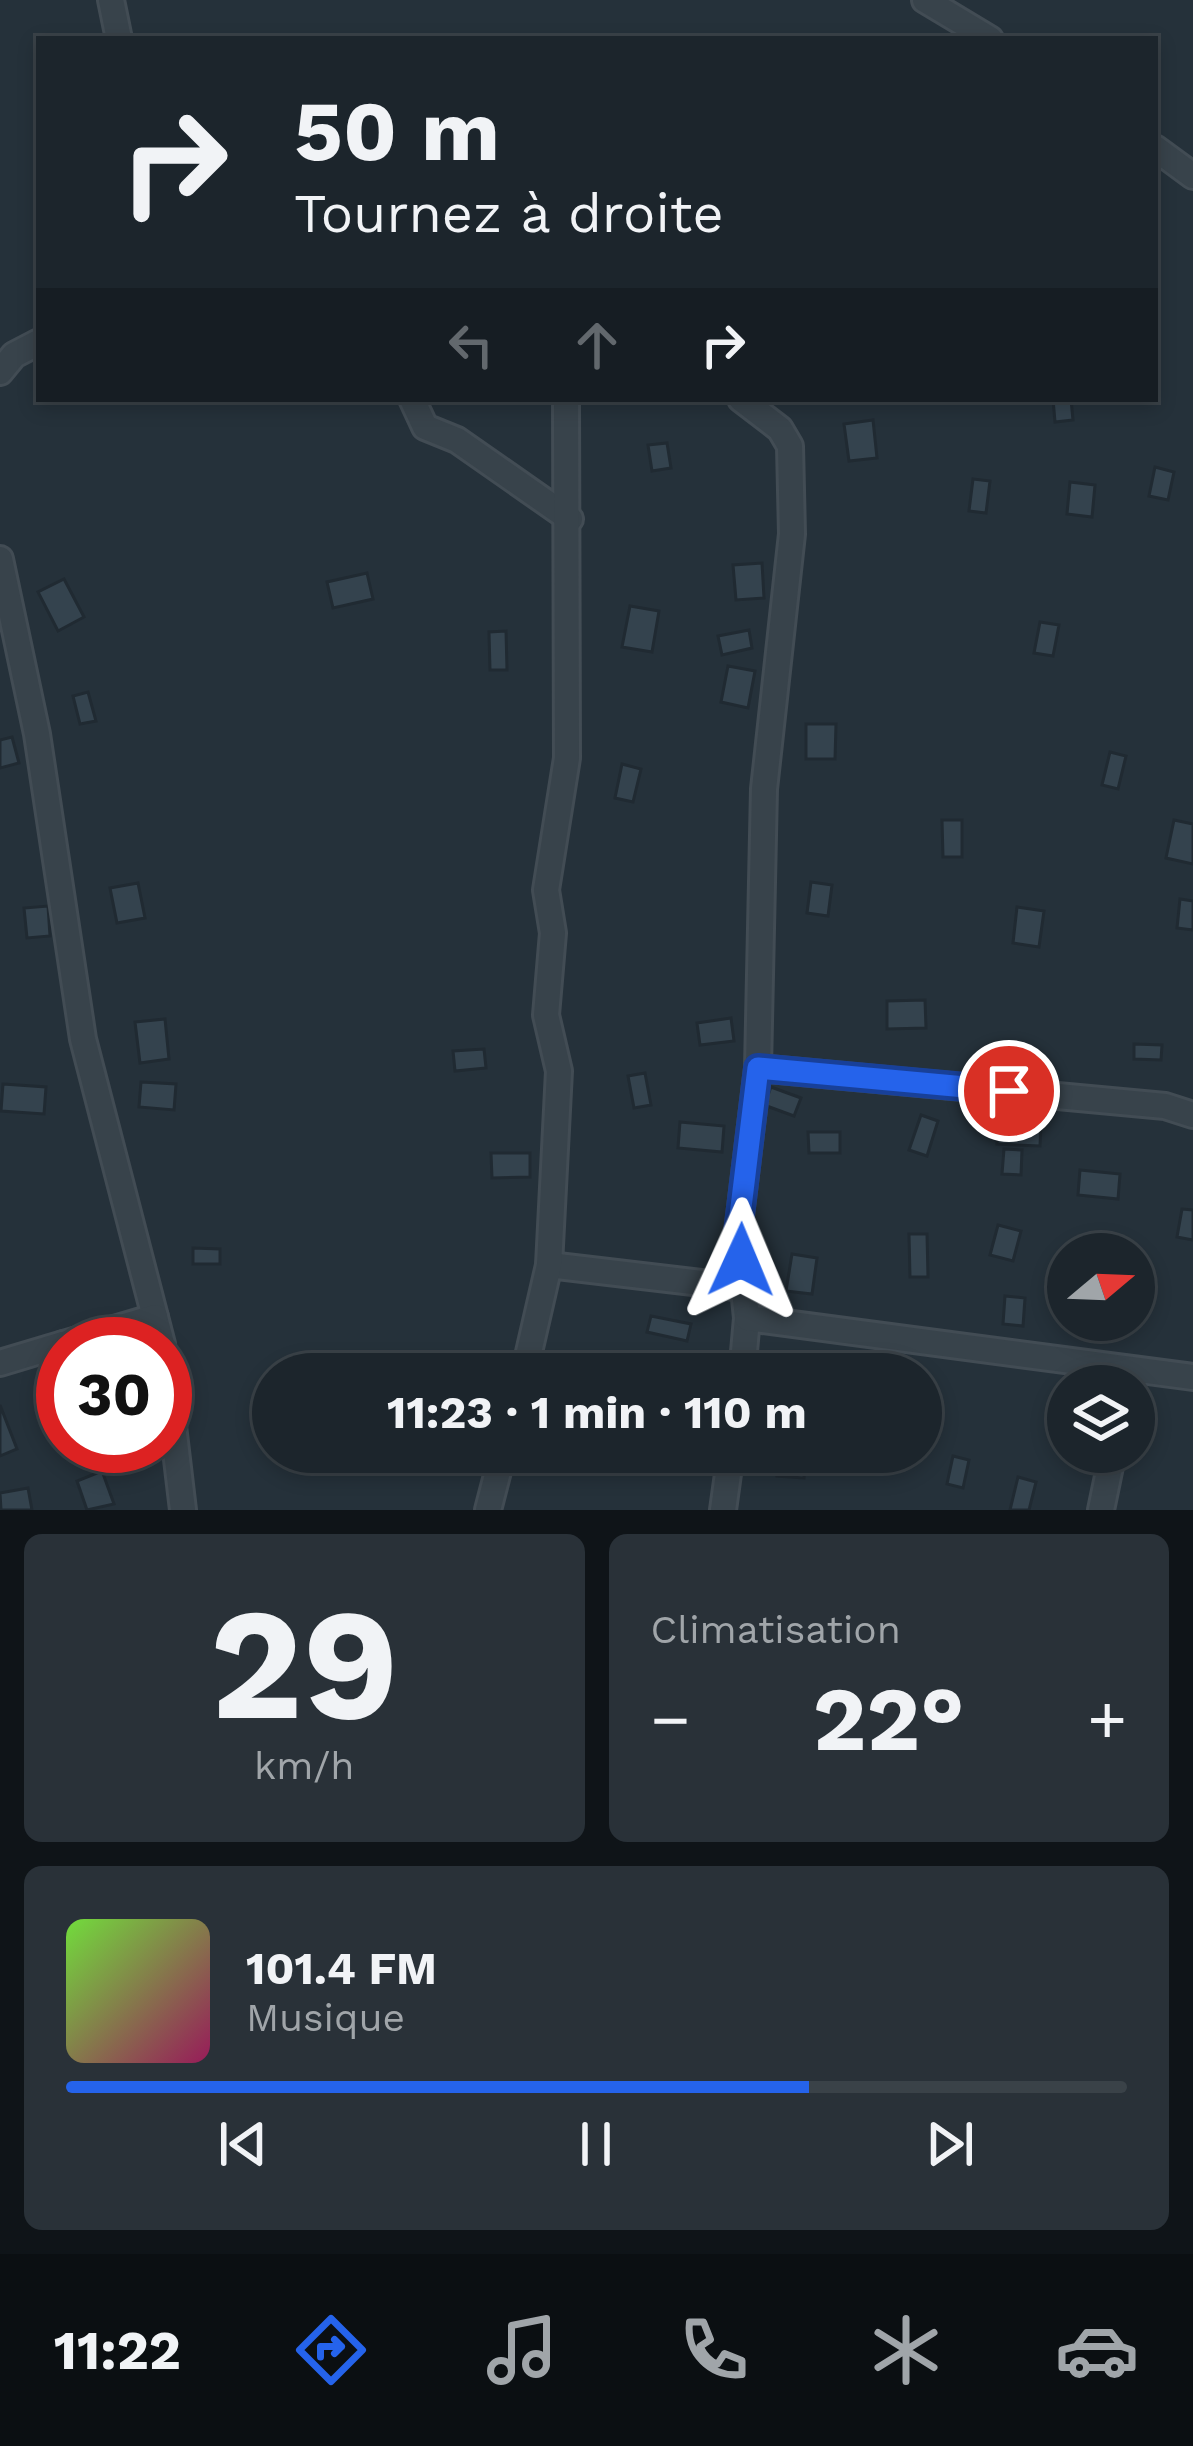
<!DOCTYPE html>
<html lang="fr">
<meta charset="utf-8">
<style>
:root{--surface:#1c252c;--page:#293138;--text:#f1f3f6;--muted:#a0a5a9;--line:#3a4248;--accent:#2563eb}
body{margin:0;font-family:"Work Sans",sans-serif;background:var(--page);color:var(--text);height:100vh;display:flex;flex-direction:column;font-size:45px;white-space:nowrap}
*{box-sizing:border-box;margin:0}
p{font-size:39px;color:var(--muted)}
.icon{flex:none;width:66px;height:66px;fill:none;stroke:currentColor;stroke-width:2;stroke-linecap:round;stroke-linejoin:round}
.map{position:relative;height:1510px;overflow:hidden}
.side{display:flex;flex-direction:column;gap:24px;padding:24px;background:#0f1418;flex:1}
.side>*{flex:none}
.hud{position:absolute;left:36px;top:36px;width:1122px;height:366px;border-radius:0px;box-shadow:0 6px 18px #0003,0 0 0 3px var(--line);background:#1c252c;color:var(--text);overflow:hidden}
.needle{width:78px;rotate:71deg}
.buttons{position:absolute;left:1047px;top:1233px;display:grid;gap:24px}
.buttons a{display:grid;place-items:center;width:108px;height:108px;border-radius:50%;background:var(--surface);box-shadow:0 6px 18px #0003,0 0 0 3px var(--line);font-size:60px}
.speed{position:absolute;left:36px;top:1317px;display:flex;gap:24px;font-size:60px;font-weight:700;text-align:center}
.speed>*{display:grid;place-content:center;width:156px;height:156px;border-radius:50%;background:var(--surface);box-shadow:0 6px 18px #0003,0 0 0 3px var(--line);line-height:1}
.speed .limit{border:18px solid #d22;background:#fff;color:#111}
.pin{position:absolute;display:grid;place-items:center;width:102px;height:102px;color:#fff;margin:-51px;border:6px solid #fff;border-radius:50%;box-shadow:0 3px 12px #0007}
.me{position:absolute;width:132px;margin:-66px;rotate:1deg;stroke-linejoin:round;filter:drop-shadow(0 0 9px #0008)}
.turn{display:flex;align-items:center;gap:42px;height:252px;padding:0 60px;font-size:54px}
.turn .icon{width:156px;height:156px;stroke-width:2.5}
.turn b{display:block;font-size:84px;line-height:102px}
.lanes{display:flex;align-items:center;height:114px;padding:0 60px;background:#0003;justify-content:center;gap:60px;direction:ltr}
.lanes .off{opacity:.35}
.big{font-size:90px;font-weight:700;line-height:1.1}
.side .tile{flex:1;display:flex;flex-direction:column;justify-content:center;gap:18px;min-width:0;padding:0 42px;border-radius:18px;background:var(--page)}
.side .dial{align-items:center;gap:0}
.dial b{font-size:156px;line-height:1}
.song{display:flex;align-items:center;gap:36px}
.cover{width:144px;height:144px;border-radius:18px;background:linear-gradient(135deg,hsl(100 70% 55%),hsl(330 70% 35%))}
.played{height:12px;border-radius:6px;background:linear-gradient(90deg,var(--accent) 70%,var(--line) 70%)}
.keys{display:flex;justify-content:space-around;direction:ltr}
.heat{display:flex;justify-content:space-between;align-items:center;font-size:66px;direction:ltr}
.side .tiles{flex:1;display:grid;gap:24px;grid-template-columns:1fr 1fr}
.tile:last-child{grid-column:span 2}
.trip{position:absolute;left:252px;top:1353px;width:690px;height:120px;border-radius:60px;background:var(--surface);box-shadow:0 6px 18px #0003,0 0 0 3px var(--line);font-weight:700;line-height:120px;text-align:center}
.menu{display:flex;height:192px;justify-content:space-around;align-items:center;background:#0b0f12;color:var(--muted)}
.menu .icon{width:84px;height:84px}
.menu .on{color:var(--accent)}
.menu b{font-size:54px;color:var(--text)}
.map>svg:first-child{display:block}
.building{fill:#34434e;stroke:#202a32;stroke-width:3}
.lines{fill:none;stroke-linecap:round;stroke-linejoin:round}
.minor-casing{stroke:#424c54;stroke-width:30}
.minor{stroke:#38434b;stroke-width:24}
.route-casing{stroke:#184099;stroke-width:30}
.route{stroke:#2563eb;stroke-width:21}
</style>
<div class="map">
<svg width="1193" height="1510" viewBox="0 0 1193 1510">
<rect width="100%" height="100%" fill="#25313a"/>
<!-- building -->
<g class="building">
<polygon points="1053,399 1071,399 1073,420 1055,422"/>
<polygon points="873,420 877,458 849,461 844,424"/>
<polygon points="667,443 671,468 652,471 648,445"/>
<polygon points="1155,467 1174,472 1168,500 1149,496"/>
<polygon points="973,479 990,481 986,513 969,511"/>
<polygon points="1070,482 1095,485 1092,517 1067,514"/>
<polygon points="762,563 764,598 736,600 733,565"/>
<polygon points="367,573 373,599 333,608 327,582"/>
<polygon points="64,579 84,617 58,631 38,592"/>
<polygon points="630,606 659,611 652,652 622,647"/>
<polygon points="1040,622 1059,625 1053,656 1034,653"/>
<polygon points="749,630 752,648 722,655 718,636"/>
<polygon points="506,631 507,670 490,670 489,632"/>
<polygon points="728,666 755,671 748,708 721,702"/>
<polygon points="88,692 96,721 80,724 73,696"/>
<polygon points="806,724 836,724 835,759 806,759"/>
<polygon points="12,737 19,763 0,768 0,740"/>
<polygon points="1110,752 1126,756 1118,789 1102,785"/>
<polygon points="622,764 641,769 633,802 615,798"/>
<polygon points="942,820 962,820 962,857 943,857"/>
<polygon points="1174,820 1193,824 1193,864 1166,858"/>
<polygon points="811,882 832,885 828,916 807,913"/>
<polygon points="138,883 145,918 117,923 110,888"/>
<polygon points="1180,899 1193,901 1193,930 1177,928"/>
<polygon points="48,906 50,936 27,938 24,908"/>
<polygon points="1017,907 1044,911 1039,947 1013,943"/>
<polygon points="925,1000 926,1028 887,1029 887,1001"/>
<polygon points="731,1018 734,1041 700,1045 697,1023"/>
<polygon points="165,1019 169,1059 140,1063 135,1022"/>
<polygon points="1134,1044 1162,1045 1161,1060 1134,1059"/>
<polygon points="484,1049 486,1068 455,1071 453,1051"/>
<polygon points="645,1073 651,1105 634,1108 628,1076"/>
<polygon points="141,1082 176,1084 174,1110 139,1107"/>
<polygon points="3,1084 46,1087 44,1114 1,1111"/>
<polygon points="771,1087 801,1098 794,1116 764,1105"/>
<polygon points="921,1115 938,1121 927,1156 909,1150"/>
<polygon points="998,1121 1041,1123 1040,1146 997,1144"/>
<polygon points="680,1122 724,1126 722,1152 678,1148"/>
<polygon points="808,1132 840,1132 840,1153 809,1153"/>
<polygon points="1004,1149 1022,1150 1021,1175 1002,1174"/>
<polygon points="491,1153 530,1153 530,1177 492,1178"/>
<polygon points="1080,1170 1120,1174 1118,1199 1078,1195"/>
<polygon points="1182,1209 1193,1210 1193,1240 1177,1237"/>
<polygon points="998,1225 1021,1231 1013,1261 990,1255"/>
<polygon points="909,1234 927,1234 928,1277 910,1277"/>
<polygon points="193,1248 220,1249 220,1264 193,1264"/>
<polygon points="792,1254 817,1258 812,1294 786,1291"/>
<polygon points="1005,1296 1025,1298 1023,1326 1003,1324"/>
<polygon points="651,1316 691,1324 687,1341 647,1332"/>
<polygon points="0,1405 17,1449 0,1456"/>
<polygon points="778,1452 806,1452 804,1478 777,1476"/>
<polygon points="953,1456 969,1460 963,1488 947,1484"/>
<polygon points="102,1471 114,1504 87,1510 77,1481"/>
<polygon points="1018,1477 1036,1482 1029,1510 1010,1510"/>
<polygon points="28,1488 32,1510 1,1510 0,1493"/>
</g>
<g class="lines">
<!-- minor casing -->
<g class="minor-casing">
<g id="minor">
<polyline points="111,0 119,39"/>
<polyline points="925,0 990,39"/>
<polyline points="1155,148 1193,176"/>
<polyline points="0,372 14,355 39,342"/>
<polyline points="412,399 425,427 457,440 570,519"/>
<polyline points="741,399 780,429 790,446 792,534 764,789 758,1068 738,1232 747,1318 742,1374"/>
<polyline points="0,559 37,734 83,1039 162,1344"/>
<polyline points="758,1068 1165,1106 1193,1115"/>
<polyline points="549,1265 744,1288"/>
<polyline points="747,1318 1193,1377"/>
<polyline points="64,1344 155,1317"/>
<polyline points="165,1358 183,1510"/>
<polyline points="0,1363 63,1344"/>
<polyline points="524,1374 549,1265 559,1071 546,1015 553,933 546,890 567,758 566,399"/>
<polyline points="488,1510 503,1452"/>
<polyline points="723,1510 731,1452"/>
<polyline points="1101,1510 1113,1452"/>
</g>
</g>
<!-- minor -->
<use href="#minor" class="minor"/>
</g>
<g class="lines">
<!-- route casing -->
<g class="route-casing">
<polyline id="route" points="741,1260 738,1232 758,1068 1009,1091"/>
</g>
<!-- route -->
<use href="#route" class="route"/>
</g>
</svg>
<div class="buttons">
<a><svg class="needle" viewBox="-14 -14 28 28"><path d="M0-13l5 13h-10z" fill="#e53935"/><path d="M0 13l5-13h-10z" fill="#a0a5a9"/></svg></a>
<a><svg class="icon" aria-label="layers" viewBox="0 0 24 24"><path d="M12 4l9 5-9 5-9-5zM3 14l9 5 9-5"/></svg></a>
</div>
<div class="speed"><div class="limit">30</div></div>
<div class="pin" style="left:1009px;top:1091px;background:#d93025"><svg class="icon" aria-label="arrive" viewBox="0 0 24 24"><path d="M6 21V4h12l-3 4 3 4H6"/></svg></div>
<svg class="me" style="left:741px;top:1260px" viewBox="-20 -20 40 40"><path d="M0-17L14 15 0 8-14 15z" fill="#2563eb" stroke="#fff" stroke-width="4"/></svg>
<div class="trip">11:23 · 1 min · 110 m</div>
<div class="hud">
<div class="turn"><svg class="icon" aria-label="right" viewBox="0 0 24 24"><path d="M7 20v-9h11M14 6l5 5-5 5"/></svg><div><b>50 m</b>Tournez à droite</div></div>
<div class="lanes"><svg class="icon off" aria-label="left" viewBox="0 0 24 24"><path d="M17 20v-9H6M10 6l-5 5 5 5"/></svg><svg class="icon off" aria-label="ahead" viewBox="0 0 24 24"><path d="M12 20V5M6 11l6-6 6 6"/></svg><svg class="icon" aria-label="right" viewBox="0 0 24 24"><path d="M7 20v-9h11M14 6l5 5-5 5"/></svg></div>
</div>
</div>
<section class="side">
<div class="tiles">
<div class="tile dial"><b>29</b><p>km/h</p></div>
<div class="tile"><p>Climatisation</p>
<div class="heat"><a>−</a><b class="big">22°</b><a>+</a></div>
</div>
<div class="tile">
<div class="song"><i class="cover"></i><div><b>101.4 FM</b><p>Musique</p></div></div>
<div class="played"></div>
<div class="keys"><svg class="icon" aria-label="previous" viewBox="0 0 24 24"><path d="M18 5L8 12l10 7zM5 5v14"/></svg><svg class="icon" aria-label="pause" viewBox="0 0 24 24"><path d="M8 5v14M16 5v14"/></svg><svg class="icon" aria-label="next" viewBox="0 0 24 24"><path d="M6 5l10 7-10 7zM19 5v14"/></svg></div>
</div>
</div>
</section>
<nav class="menu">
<b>11:22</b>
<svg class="icon on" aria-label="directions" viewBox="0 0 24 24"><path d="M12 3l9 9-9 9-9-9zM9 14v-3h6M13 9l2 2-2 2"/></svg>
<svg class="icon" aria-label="music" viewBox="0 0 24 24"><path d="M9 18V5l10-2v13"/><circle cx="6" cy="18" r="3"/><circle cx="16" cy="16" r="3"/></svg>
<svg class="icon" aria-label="phone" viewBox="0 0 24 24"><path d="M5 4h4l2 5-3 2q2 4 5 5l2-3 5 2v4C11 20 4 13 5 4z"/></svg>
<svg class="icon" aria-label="climate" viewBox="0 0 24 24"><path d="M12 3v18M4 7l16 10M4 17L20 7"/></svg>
<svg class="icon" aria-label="car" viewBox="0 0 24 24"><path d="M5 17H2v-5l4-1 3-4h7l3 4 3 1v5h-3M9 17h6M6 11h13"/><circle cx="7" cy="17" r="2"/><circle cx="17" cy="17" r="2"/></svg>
</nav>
